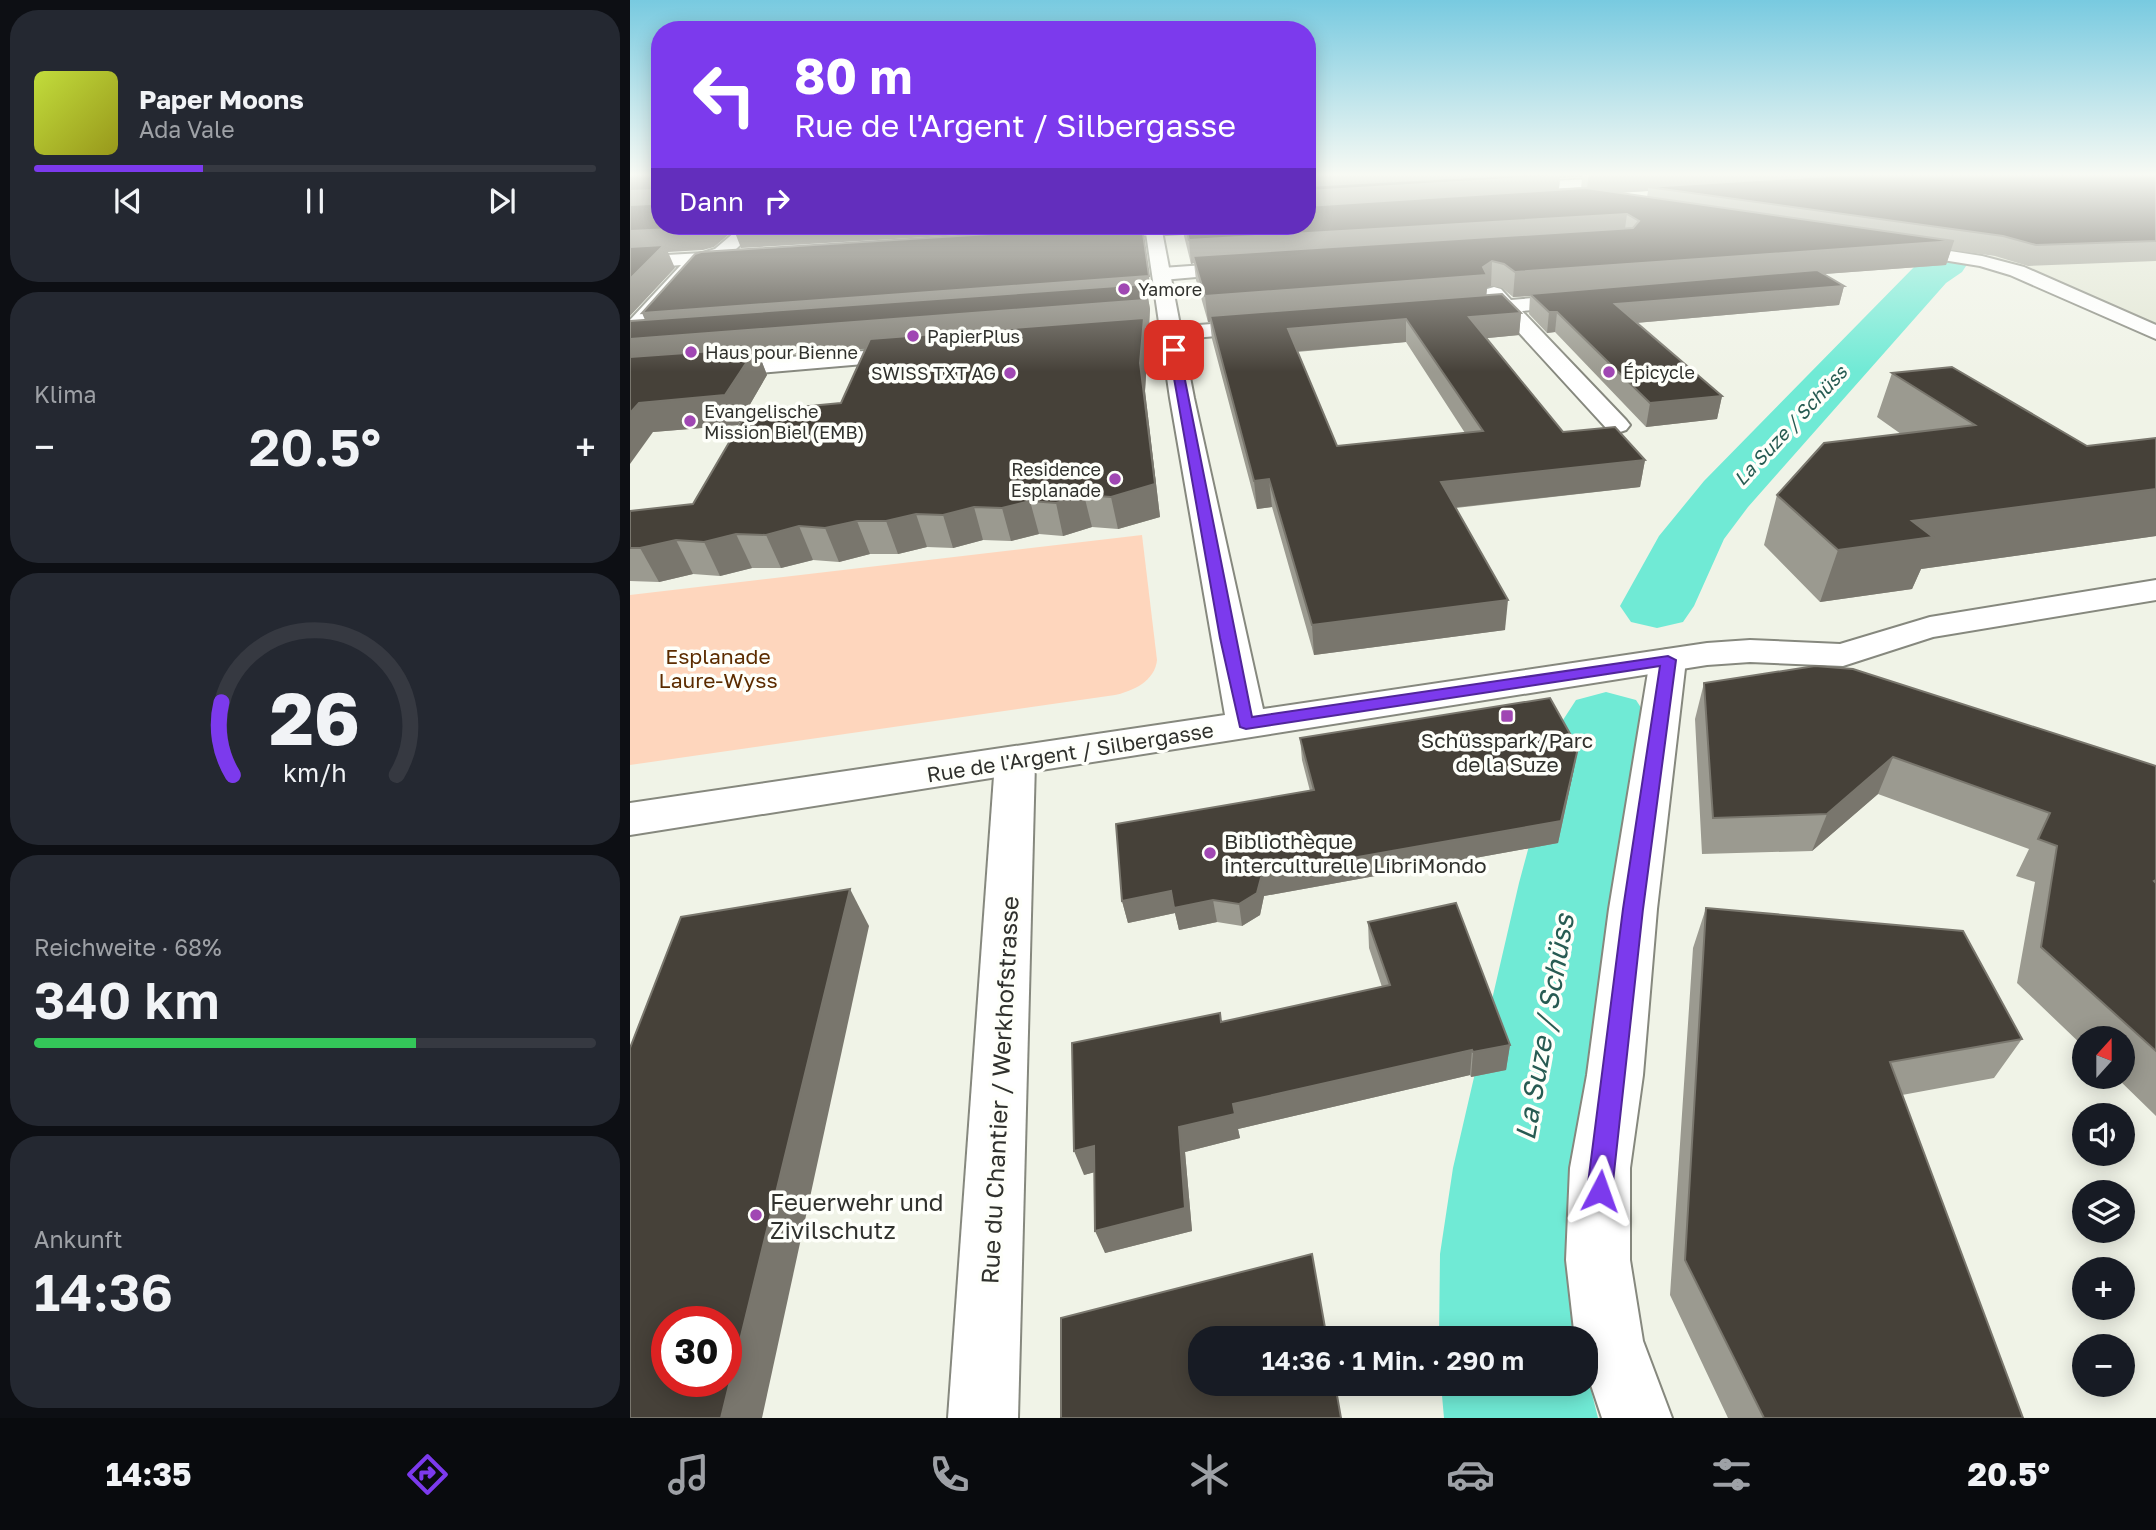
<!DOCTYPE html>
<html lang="de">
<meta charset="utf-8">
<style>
:root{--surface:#171b24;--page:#242831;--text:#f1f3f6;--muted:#9ea1a6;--line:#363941;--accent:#7c3aed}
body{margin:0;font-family:"Golos Text",sans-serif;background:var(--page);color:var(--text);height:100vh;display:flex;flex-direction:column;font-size:26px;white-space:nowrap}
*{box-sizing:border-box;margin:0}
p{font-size:23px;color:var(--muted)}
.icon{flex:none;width:38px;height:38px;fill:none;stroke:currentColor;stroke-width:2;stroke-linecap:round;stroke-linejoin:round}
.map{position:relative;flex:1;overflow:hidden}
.details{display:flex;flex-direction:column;gap:10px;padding:10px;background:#0d0f14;width:630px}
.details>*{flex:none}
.hud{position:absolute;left:21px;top:21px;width:665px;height:214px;border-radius:28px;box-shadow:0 4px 18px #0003;background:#7c3aed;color:#fff;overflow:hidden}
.needle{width:46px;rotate:21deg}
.buttons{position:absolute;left:1442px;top:1026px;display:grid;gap:14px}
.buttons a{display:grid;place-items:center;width:63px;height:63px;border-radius:50%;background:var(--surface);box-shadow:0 4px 18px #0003;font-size:35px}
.speed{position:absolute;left:21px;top:1306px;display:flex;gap:14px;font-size:35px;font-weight:700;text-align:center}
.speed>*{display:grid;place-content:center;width:91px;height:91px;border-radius:50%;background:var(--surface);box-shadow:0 4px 18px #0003;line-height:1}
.speed .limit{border:10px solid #d22;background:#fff;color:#111}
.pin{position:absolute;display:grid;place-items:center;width:60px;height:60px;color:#fff;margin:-30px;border-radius:14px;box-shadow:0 4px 10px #0006}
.me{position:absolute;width:77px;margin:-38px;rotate:4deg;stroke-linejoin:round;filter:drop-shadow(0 0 5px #0008)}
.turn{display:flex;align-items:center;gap:24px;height:147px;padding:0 28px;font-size:32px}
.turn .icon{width:91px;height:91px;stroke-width:2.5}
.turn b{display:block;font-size:49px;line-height:60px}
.then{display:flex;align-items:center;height:66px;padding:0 28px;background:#0003;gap:14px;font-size:26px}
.big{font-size:52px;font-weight:600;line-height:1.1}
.details .card{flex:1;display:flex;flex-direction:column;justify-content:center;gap:10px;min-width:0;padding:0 24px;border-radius:28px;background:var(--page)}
.details .dial{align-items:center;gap:0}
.dial svg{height:182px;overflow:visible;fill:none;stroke:var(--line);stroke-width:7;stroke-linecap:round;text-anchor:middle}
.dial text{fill:var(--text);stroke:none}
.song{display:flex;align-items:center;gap:21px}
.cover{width:84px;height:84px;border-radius:10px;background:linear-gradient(135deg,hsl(70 70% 55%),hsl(60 70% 35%))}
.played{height:7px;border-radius:4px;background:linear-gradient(90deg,var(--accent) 30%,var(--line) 30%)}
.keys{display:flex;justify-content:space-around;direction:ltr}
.heat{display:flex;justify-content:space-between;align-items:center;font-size:38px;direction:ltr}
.charge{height:10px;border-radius:5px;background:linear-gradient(90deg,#34c759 68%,var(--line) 0)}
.trip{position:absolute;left:558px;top:1326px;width:410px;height:70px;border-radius:28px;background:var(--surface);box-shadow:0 4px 18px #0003;font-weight:600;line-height:70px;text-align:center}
.tabs{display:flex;height:112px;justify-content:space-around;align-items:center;background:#090b0e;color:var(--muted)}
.tabs .icon{width:49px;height:49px}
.tabs .current{color:var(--accent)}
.tabs b{font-size:32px;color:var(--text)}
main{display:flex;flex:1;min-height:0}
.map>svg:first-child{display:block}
.built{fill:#e2e6d4}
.green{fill:#fed6bd}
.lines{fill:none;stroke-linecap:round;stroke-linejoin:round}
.river{fill:#70ead5;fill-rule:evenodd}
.street-casing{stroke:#86887e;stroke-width:4}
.secondary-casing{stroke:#86887e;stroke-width:4}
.street{fill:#fff;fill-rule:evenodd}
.secondary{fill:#fff;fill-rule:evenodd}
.wall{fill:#9b9a90;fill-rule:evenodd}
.shaded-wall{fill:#79766d}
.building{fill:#464139;stroke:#79766d;stroke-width:2;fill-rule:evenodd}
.route{fill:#7c3aed;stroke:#51269a;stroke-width:2}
.poi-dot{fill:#a047b3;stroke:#fefffa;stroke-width:2.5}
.labels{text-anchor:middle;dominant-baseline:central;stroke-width:7;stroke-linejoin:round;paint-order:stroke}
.far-poi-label{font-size:18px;fill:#30312d;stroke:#fefffa;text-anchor:start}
.far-water-label{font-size:19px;font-style:italic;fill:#275b52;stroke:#fefffa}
.park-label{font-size:21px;fill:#5c2c00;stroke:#fefffa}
.poi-label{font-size:21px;fill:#30312d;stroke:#fefffa}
.street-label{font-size:21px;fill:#30312d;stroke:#fefffa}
.near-street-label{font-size:24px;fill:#30312d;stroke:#fefffa}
.near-poi-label{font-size:24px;fill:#30312d;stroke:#fefffa;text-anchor:start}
.near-water-label{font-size:28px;font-style:italic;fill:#275b52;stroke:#fefffa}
</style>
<main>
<section class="details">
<div class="card">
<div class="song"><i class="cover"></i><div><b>Paper Moons</b><p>Ada Vale</p></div></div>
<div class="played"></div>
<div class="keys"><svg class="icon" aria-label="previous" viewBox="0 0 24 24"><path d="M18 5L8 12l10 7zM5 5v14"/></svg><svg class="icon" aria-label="pause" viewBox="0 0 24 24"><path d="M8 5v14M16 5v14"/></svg><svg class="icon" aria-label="next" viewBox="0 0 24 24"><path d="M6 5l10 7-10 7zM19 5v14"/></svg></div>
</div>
<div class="card"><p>Klima</p>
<div class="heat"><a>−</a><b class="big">20.5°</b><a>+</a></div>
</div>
<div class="card dial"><svg viewBox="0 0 100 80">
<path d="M14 69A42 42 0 1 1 86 69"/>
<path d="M14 69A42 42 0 0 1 9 37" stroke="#7c3aed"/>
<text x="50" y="56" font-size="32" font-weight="700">26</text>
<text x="50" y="72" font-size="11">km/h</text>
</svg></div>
<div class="card"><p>Reichweite · 68%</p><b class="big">340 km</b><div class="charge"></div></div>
<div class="card"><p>Ankunft</p><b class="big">14:36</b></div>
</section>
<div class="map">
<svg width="1526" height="1418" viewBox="0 0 1526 1418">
<rect width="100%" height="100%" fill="#f0f3e7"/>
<!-- built -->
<polygon class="built" points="1168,231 1330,250 1358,257 1403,249 1526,233 1526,325 1358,257"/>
<!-- green -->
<path class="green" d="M512 535 527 660C525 681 503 691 485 695L0 765V595Z"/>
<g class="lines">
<!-- river -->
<g class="river">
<polygon points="1318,251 1332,254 1338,263 1332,272 1316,283 1118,507 1094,539 1064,606 1053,622 1027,628 1001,622 990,606 1029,536 1074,481 1286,265 1304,254"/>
<polygon points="976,692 1006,700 1019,720 991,883 953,1168 948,1254 955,1339 809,1339 810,1254 823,1168 889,883 933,720 946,700"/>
<polygon points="956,1370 968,1418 814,1418 811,1384 956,1384"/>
</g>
<!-- street casing -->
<g class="street-casing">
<g id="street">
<polygon points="112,226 130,226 104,251 119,252 122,256 119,260 70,266 8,338 0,339 0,320 51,265 0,269 0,257 73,253 85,249"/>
<polygon points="509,226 591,226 583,231 460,239 451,234 460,229"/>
<polygon points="617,262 626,268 624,272 532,280 523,274 532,268"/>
<polygon points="864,287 871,289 881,300 950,294 957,296 960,300 957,304 950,306 892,311 996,420 1000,425 996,430 987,433 978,430 871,313 825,314 822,310 825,306 861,301 854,293 857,289"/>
<polygon points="633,320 641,321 644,326 641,331 466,347 458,345 455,340 458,335 466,333"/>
<polygon points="284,347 292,349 295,354 292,359 0,384 0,370"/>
<polygon points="1038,649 1051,652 1056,660 1027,909 1013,1075 1000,1168 1000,1260 1013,1341 1042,1418 972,1418 956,1370 956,1339 945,1339 936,1260 940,1168 957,1075 979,909 1020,660 1025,652"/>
<polygon points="385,748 399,752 405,762 388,1418 318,1418 365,762 371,752"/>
</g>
</g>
<!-- secondary casing -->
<g class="secondary-casing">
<g id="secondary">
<polygon points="1004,177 1009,178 1011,181 1009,184 879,191 872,187 879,183"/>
<polygon points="515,226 531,226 564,398 633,709 1077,643 1120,640 1210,644 1300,617 1526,580 1526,600 1303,637 1213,666 1120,662 1077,665 0,835 0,803 595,715 540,398"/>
<polygon points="1269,243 1352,256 1394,267 1526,325 1526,339 1380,275 1350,266 1263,252 1260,248"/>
</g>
</g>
<!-- street -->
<use href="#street" class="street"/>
<!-- secondary -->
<use href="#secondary" class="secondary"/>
</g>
<!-- wall -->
<g class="wall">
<path d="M677 173H1526V261L1398 266 1365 256 1321 250 1316 265 1193 274 1214 286 1209 305 1006 323 1092 396 1087 419 1016 427 925 332 917 333 899 314 900 296 883 297 872 288 861 286 857 288 856 295 891 313 889 335 857 338 933 432 1015 460 1010 487 826 508 875 630 684 655 642 507 627 509 582 339 580 322H578L566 280 564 263 561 264 554 236 553 226H677ZM952 177 951 189 929 190 930 178ZM1018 191 1017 197 986 193ZM776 342 835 433 707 446 667 352Z"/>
<polygon points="521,291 517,292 520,309 519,326 515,327 518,344 515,391 530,517 488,529 462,527 433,536 409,534 381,541 353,540 323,548 297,547 268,554 240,554 209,562 183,560 151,568 122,568 90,576 63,574 29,582 0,581 0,511 63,504 211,403 235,349 130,357 137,375 108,425 23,432 0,321"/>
<polygon points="1262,373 1457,446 1526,438 1526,536 1291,569 1282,589 1190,602 1134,545 1147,495 1271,434 1247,417"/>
<polygon points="1074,683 1526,766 1526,1116 1485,1076 1493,1076 1493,1038 1454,1038 1454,1047 1387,983 1405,882 1386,876 1399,849 1248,794 1182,851 1072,854 1065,719"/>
<polygon points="670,738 944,769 928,843 634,896 630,915 612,926 587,922 549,930 545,913 498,923 492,901 680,791 672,760"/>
<polygon points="1076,908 1392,1039 1364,1078 1272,1095 1393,1418 1098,1418 1040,1295 1063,948"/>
<polygon points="738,922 880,1045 876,1070 841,1077 840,1075 608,1129 610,1138 555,1152 562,1231 475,1253 464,1172 454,1175 592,1022 752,987 739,948"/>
</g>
<!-- shaded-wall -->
<g class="shaded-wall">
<polygon points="677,173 904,173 904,178 930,176 930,173 953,173 952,177 930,178 928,196 677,212"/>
<polygon points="956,173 1297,173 1018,187 1018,191 956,195 959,174"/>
<polygon points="23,190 30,206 0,213 0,191"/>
<polygon points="997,214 994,236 563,256 564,263 561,264 559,240"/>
<polygon points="69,226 485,226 111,248 104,230 84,247 73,250 38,252 45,268 0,316 0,231"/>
<polygon points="512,226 521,291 517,292 520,309 519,326 515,327 518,344 515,391 530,517 488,529 481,497 510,363 513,327 130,357 137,375 108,425 23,432 0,464 0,339 19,329 12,313"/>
<polygon points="1324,241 1316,265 902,296 900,294 900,296 883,297 885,272"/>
<polygon points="862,261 861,286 857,288 856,300 580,316 580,322 578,322 575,296 853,267"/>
<polygon points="1214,286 1209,305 982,325 985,304"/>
<polygon points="919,312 927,312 925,332 917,333"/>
<polygon points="891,313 889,335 838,340 839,317"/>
<polygon points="776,319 776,342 659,352 658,329"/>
<polygon points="1092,396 1087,419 1016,427 1020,403"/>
<polygon points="1015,460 1010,487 811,509 811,482"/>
<polygon points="639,479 642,507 627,509 624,481"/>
<polygon points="1526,489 1526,536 1291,569 1282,589 1190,602 1208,550 1282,521"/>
<polygon points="454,495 462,527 433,536 426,503"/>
<polygon points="400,501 409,534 381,541 372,508"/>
<polygon points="344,507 353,540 323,548 313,515"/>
<polygon points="286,514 297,547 268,554 256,521"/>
<polygon points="227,521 240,554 209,562 195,528"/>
<polygon points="169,526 183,560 151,568 136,535"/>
<polygon points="106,534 122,568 90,576 74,542"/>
<polygon points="46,540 63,574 29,582 10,548"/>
<polygon points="878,600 875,630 684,655 682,625"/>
<polygon points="948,748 944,769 928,843 634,896 630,915 612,926 609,904 632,874"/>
<polygon points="1263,757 1248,794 1182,851 1197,814"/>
<polygon points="220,889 239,926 132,1418 91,1418"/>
<polygon points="541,891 583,900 587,922 549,930 545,913 498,923 492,901"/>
<polygon points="880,1045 876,1070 841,1077 843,1052"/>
<polygon points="842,1050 840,1075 608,1129 610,1138 555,1152 562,1231 475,1253 465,1231 549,1127 603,1104"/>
<polygon points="464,1146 473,1170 454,1175 444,1151"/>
</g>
<!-- building -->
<g class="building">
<polygon points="0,173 30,173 30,226 69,226 63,228 0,231 0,205 21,204 23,201 23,190 0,191"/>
<polygon points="916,173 925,173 930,176 677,191 677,186"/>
<polygon points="956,173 983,173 959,174"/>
<polygon points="1245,173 1526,173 1526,241 1406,245 1373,236 1018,187"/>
<polygon points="956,188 1324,241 885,272 874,264 862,261 853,267 857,275 575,296 563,256 1003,228 1009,221 997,214 559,240 555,226 677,226 677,206"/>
<polygon points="487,226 512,226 519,276 12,313 65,254 71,252"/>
<polygon points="34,245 0,279 0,247"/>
<polygon points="1187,270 1214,286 985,304 1092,396 1020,403 927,312 919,312 900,294"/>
<polygon points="516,284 515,300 0,339 0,321"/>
<path d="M872 294 891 313 839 317 933 432 985 427 1015 460 811 482 878 600 682 625 639 479 624 481 580 316ZM776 319 853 431 707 446 658 329Z"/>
<polygon points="514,318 510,363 525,484 481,497 454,495 426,503 400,501 372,508 344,507 313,515 286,514 256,521 227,521 195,528 169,526 136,535 106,534 74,542 46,540 10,548 0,548 0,511 63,504 117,412 211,403 240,339"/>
<polygon points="126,348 95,395 9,403 0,413 0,357"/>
<polygon points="1322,367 1457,446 1526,438 1526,489 1282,521 1303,537 1208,550 1147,495 1194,443 1345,425 1262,373"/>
<polygon points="1185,666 1223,669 1526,766 1526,880 1524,881 1526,883 1526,1051 1411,947 1427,846 1408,839 1420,813 1263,757 1197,814 1083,818 1074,683"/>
<polygon points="920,698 948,748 931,821 632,874 627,893 609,904 583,900 544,908 541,891 492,901 486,824 684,790 670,738"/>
<path d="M220 889 91 1418H0V1048L51 917ZM37 1321H96V1381H37Z"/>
<polygon points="826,903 880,1045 843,1052 842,1050 603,1104 605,1114 549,1127 555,1208 465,1231 464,1146 444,1151 442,1043 590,1013 591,1022 760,985 738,922"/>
<polygon points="1076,908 1333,931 1392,1039 1260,1062 1393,1418 1134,1418 1055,1260"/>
<polygon points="682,1254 697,1339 570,1339 570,1384 705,1384 711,1418 431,1418 431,1318"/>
</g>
<!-- sky -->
<linearGradient id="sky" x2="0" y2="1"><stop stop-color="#78cae0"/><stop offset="0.47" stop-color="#f8faf4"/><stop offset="1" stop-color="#f8faf4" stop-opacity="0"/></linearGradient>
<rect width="1526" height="372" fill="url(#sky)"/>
<!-- route -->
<polygon class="route" points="544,347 549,350 622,717 1038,656 1046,660 1013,909 982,1191 979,1200 970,1204 961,1200 957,1191 993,909 1030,666 616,729 610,727 590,638 539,350"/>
<!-- markers -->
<g class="poi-dot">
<circle cx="494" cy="289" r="7"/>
<circle cx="283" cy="336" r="7"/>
<circle cx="61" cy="352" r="7"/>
<circle cx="979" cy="372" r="7"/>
<circle cx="380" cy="373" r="7"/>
<circle cx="60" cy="421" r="7"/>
<circle cx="485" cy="479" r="7"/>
<rect x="870" y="709" width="14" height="14" rx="3.5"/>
<circle cx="580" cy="853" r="7"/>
<circle cx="126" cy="1215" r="7"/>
</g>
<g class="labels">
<!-- far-poi labels -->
<g class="far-poi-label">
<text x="508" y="289">Yamore</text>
<text x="297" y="336">PapierPlus</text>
<text x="75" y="352">Haus pour Bienne</text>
<text x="993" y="372">Épicycle</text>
<text x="366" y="373" text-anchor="end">SWISS TXT AG</text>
<text x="74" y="411">Evangelische<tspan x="74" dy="21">Mission Biel (EMB)</tspan></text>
<text x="471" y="469" text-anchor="end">Residence<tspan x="471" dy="21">Esplanade</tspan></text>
</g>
<!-- far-water labels -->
<g class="far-water-label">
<text transform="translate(1160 425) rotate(-47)">La Suze / Schüss</text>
</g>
<!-- park labels -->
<g class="park-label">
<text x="88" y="656">Esplanade<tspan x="88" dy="24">Laure-Wyss</tspan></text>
</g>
<!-- poi labels -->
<g class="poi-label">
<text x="877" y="740">Schüsspark/Parc<tspan x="877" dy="24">de la Suze</tspan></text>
<text x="594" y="841" text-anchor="start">Bibliothèque<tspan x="594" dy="24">interculturelle LibriMondo</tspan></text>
</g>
<!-- street labels -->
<g class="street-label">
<text transform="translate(440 752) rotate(-9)">Rue de l'Argent / Silbergasse</text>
</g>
<!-- near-street labels -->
<g class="near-street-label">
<text transform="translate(369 1090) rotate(-87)">Rue du Chantier / Werkhofstrasse</text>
</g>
<!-- near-poi labels -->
<g class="near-poi-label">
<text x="140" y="1201">Feuerwehr und<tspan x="140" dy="28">Zivilschutz</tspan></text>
</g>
<!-- near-water labels -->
<g class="near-water-label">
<text transform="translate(914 1027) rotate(-80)">La Suze / Schüss</text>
</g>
</g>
</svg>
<div class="buttons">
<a><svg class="needle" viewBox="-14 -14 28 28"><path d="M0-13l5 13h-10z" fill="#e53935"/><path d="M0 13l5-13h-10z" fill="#9ea1a6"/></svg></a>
<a><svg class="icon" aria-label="sound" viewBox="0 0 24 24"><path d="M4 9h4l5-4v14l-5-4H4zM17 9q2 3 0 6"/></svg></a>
<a><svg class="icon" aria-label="layers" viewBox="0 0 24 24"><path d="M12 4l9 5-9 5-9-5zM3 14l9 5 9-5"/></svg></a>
<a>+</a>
<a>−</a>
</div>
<div class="speed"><div class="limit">30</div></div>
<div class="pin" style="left:544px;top:350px;background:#d93025"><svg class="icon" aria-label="arrive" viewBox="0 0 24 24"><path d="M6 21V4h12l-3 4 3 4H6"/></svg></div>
<svg class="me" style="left:970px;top:1191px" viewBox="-20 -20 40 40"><path d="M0-17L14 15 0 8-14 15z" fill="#7c3aed" stroke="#fff" stroke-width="4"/></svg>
<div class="trip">14:36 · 1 Min. · 290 m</div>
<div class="hud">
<div class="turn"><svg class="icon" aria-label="left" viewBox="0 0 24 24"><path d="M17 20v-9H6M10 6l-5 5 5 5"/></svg><div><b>80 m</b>Rue de l'Argent / Silbergasse</div></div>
<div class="then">Dann<svg class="icon" aria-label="right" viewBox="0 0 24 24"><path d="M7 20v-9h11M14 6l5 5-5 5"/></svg></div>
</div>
</div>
</main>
<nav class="tabs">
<b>14:35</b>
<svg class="icon current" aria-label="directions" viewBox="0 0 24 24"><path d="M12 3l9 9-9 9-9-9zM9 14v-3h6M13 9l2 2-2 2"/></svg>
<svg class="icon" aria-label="music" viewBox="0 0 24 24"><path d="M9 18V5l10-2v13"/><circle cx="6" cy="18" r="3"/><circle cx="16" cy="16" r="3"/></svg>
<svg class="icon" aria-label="phone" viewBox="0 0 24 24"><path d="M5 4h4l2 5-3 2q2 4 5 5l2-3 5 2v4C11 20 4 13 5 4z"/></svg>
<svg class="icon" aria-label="climate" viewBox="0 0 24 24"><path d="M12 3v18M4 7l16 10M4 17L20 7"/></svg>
<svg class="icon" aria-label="car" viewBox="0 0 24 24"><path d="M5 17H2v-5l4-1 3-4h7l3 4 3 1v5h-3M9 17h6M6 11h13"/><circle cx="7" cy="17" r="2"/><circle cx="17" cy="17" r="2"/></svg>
<svg class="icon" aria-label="filters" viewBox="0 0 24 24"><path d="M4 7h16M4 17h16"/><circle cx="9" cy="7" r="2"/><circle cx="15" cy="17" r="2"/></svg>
<b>20.5°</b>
</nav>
